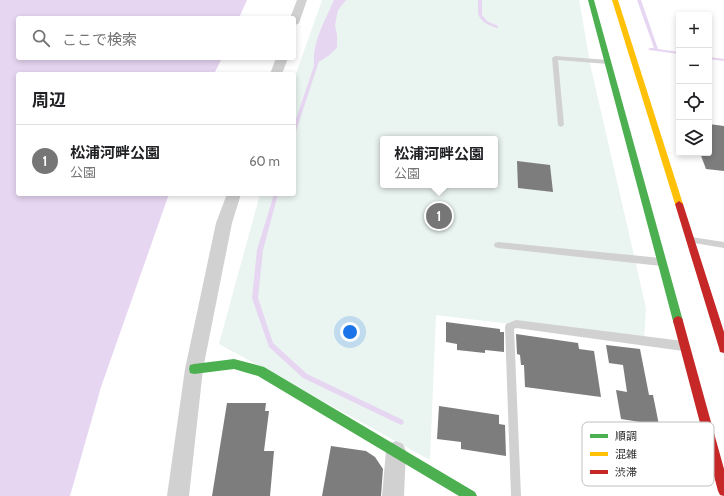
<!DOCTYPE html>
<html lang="ja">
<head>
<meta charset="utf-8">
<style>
  :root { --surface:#fff; --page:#f6f6f6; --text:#202124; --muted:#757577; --line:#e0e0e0; --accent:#767676 }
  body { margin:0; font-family:Cabin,"Noto Sans JP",sans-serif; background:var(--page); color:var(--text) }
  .controls { position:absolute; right:12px; top:12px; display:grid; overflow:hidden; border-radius:4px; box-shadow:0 2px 6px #0003 }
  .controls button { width:36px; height:36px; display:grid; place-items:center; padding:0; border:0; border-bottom:1px solid var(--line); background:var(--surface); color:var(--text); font:20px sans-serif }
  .you { position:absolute; left:350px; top:332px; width:14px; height:14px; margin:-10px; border:3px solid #fff; border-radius:50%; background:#1a73e8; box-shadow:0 0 0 6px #1a73e833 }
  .badge { display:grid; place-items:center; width:26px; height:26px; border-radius:50%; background:var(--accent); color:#fff; font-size:13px; font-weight:700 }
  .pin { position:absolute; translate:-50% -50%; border:2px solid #fff; box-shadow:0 1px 4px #0006 }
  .popup { position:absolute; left:380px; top:136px; width:118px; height:52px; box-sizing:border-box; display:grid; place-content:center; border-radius:4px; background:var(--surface); filter:drop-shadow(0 1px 3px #0005); font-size:13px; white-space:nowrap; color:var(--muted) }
  .popup b { font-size:15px; color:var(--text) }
  .popup::after { content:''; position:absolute; left:50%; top:100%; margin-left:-8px; border:8px solid transparent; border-top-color:var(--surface) }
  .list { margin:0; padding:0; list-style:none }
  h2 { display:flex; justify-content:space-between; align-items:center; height:52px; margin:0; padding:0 16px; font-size:17px }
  h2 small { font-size:13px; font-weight:400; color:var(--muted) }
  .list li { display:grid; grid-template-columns:26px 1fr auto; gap:12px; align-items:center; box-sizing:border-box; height:72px; padding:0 16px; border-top:1px solid var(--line) }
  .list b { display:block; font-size:15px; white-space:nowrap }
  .list p { margin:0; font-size:13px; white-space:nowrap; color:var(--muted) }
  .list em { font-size:13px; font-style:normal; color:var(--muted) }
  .icon { flex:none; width:22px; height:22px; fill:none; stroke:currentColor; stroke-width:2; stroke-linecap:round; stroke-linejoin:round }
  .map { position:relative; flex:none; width:724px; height:496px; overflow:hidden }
  .search { position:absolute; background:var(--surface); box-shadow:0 2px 6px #0003; left:16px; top:16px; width:280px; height:44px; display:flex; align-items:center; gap:10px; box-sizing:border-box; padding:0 14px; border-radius:4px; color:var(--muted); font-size:15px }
  .panel { position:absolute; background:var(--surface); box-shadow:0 2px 6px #0003; left:16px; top:72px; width:280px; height:124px; border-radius:4px }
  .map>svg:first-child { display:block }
  .green { fill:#eaf4f1; fill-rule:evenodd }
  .water { fill:#e7d6f2 }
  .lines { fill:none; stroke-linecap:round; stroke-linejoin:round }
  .stream { fill:#e7d6f2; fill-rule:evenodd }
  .building { fill:#7d7d7d }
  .lane { fill:#d1d1d1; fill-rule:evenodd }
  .street { fill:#d1d1d1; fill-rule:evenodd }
  .fast { fill:#4caf50; fill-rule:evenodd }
  .slow { fill:#ffc107; fill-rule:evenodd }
  .jam { fill:#c62828; fill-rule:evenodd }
  .key { fill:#fff; stroke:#c0c0c0; stroke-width:1 }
  .key-label { font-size:11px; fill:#2c2c2c }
</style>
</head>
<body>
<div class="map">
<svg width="724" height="496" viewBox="0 0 724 496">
  <rect width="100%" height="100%" fill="#fff"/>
  <!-- green -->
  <path class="green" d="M 322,0 L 579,0 L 591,68 L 646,308 L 644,340 L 436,315 L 430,460 L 219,344 L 260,194 L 294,194 L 294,79 ZM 383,139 L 495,139 L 495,185 L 383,185 Z"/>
  <!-- water -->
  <path class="water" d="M 0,0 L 247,0 L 239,18 L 18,18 L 18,58 L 222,58 L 214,74 L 18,74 L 18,194 L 169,194 L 101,387 L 70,496 L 0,496 Z
    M 334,0 L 346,0 L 338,10 L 335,25 L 337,35 L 337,48 L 328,56 L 314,65 C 312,42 325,21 334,0 Z"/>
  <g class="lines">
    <!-- stream -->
    <path class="stream" d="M 478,0 L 482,0 L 482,15 L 487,21 L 498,26 L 498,28 C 491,27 479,21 478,13 C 478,9 478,4 478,0 Z
      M 637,0 L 641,0 L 658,49 L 679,52 L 679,54 L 649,50 L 648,49 L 650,48 L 654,48 Z
      M 317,57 L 318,57 L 320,58 L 296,131 L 294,132 L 294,125 Z
      M 709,57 L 724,59 L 724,61 L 709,59 Z
      M 274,194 L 278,194 L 263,250 L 258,298 L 273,343 L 307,374 L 403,420 L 404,422 L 403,424 L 401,425 L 399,424 L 303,378 L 269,347 L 252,298 L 257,250 Z"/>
  </g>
  <!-- building -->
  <path class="building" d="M 709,124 L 724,126 L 724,171 L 706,169 L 700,153 L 709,153 Z
    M 517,161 L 550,165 L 553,192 L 518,188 Z
    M 446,322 L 500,329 L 500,332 L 504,332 L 504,352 L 485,350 L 485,353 L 457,350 L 457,344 L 446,342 Z
    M 516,334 L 578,343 L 579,349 L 594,351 L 601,397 L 525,387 L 524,365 L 521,365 L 520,355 L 517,354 Z
    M 606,345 L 640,349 L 649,395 L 653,395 L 659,425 L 621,419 L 616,390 L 627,392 L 623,365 L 609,363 Z
    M 227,403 L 266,403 L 265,411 L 269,411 L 264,451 L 274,451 L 270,496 L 212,496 Z
    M 439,406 L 499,415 L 499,424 L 505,425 L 506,456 L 461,449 L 461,442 L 437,439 Z
    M 331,446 L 366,451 L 375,457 L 383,469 L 381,496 L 322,496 Z
    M 604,455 L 624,458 L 627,476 L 607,473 Z"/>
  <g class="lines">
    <!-- lane -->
    <path class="lane" d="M 555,56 L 608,60 L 611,62 L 608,64 L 558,60 L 564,125 L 561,127 L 558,125 L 552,58 Z
      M 691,237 L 724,242 L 724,248 L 688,242 L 687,240 L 688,238 Z
      M 498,242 L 661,258 L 664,259 L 665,262 L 664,265 L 661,266 L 498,248 L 495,247 L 494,245 L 495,243 Z
      M 516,320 L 683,341 L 686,343 L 688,346 L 686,349 L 683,351 L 516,328 L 514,329 L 521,496 L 511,496 L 505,327 L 506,324 Z"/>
    <!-- street -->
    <path class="street" d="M 297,0 L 307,0 L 299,23 L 294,26 L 294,18 L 290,18 Z
      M 276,58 L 288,58 L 282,74 L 270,74 Z
      M 227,194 L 241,194 L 232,223 L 203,369 L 189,496 L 167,496 L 185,369 L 216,223 Z
      M 396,441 L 403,444 L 406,451 L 404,496 L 382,496 L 386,451 L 389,444 Z"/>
    <!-- fast -->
    <path class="fast" d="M 588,0 L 594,0 L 683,321 L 682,324 L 678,326 L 674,324 L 673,321 Z
      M 234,359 L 264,367 L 475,492 L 477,496 L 459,496 L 258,376 L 234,369 L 194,374 L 190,373 L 189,369 L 190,365 L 194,364 Z"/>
    <!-- slow -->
    <path class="slow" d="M 612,0 L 618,0 L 683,204 L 679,207 L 675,204 Z"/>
    <!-- jam -->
    <path class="jam" d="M 679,201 L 683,204 L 724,332 L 724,353 L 720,352 L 719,348 L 675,204 Z
      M 678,316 L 682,318 L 683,321 L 724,469 L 724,496 L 720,495 L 718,491 L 673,321 L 674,318 Z"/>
  </g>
  <!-- legend -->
  <rect x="582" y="422" width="132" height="64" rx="6" class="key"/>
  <rect x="590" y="434" width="18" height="4" fill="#4caf50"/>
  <rect x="590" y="452" width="18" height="4" fill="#ffc107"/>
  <rect x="590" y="470" width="18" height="4" fill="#c62828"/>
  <g class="key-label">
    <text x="615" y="440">順調</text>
    <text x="615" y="458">混雑</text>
    <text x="615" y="476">渋滞</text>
  </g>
</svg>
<div class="controls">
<button>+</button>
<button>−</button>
<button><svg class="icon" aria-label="locate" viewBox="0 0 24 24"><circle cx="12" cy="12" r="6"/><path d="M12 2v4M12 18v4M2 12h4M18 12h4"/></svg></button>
<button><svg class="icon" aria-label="layers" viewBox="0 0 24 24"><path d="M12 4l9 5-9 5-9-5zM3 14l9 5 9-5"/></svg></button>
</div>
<div class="you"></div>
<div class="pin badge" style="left:439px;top:216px">1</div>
<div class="popup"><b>松浦河畔公園</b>公園</div>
<div class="search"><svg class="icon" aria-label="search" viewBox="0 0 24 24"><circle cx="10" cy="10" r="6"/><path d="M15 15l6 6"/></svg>ここで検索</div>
<section class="panel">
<h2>周辺<small></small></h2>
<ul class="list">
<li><span class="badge">1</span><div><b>松浦河畔公園</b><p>公園</p></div><em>60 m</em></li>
</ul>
</section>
</div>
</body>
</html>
